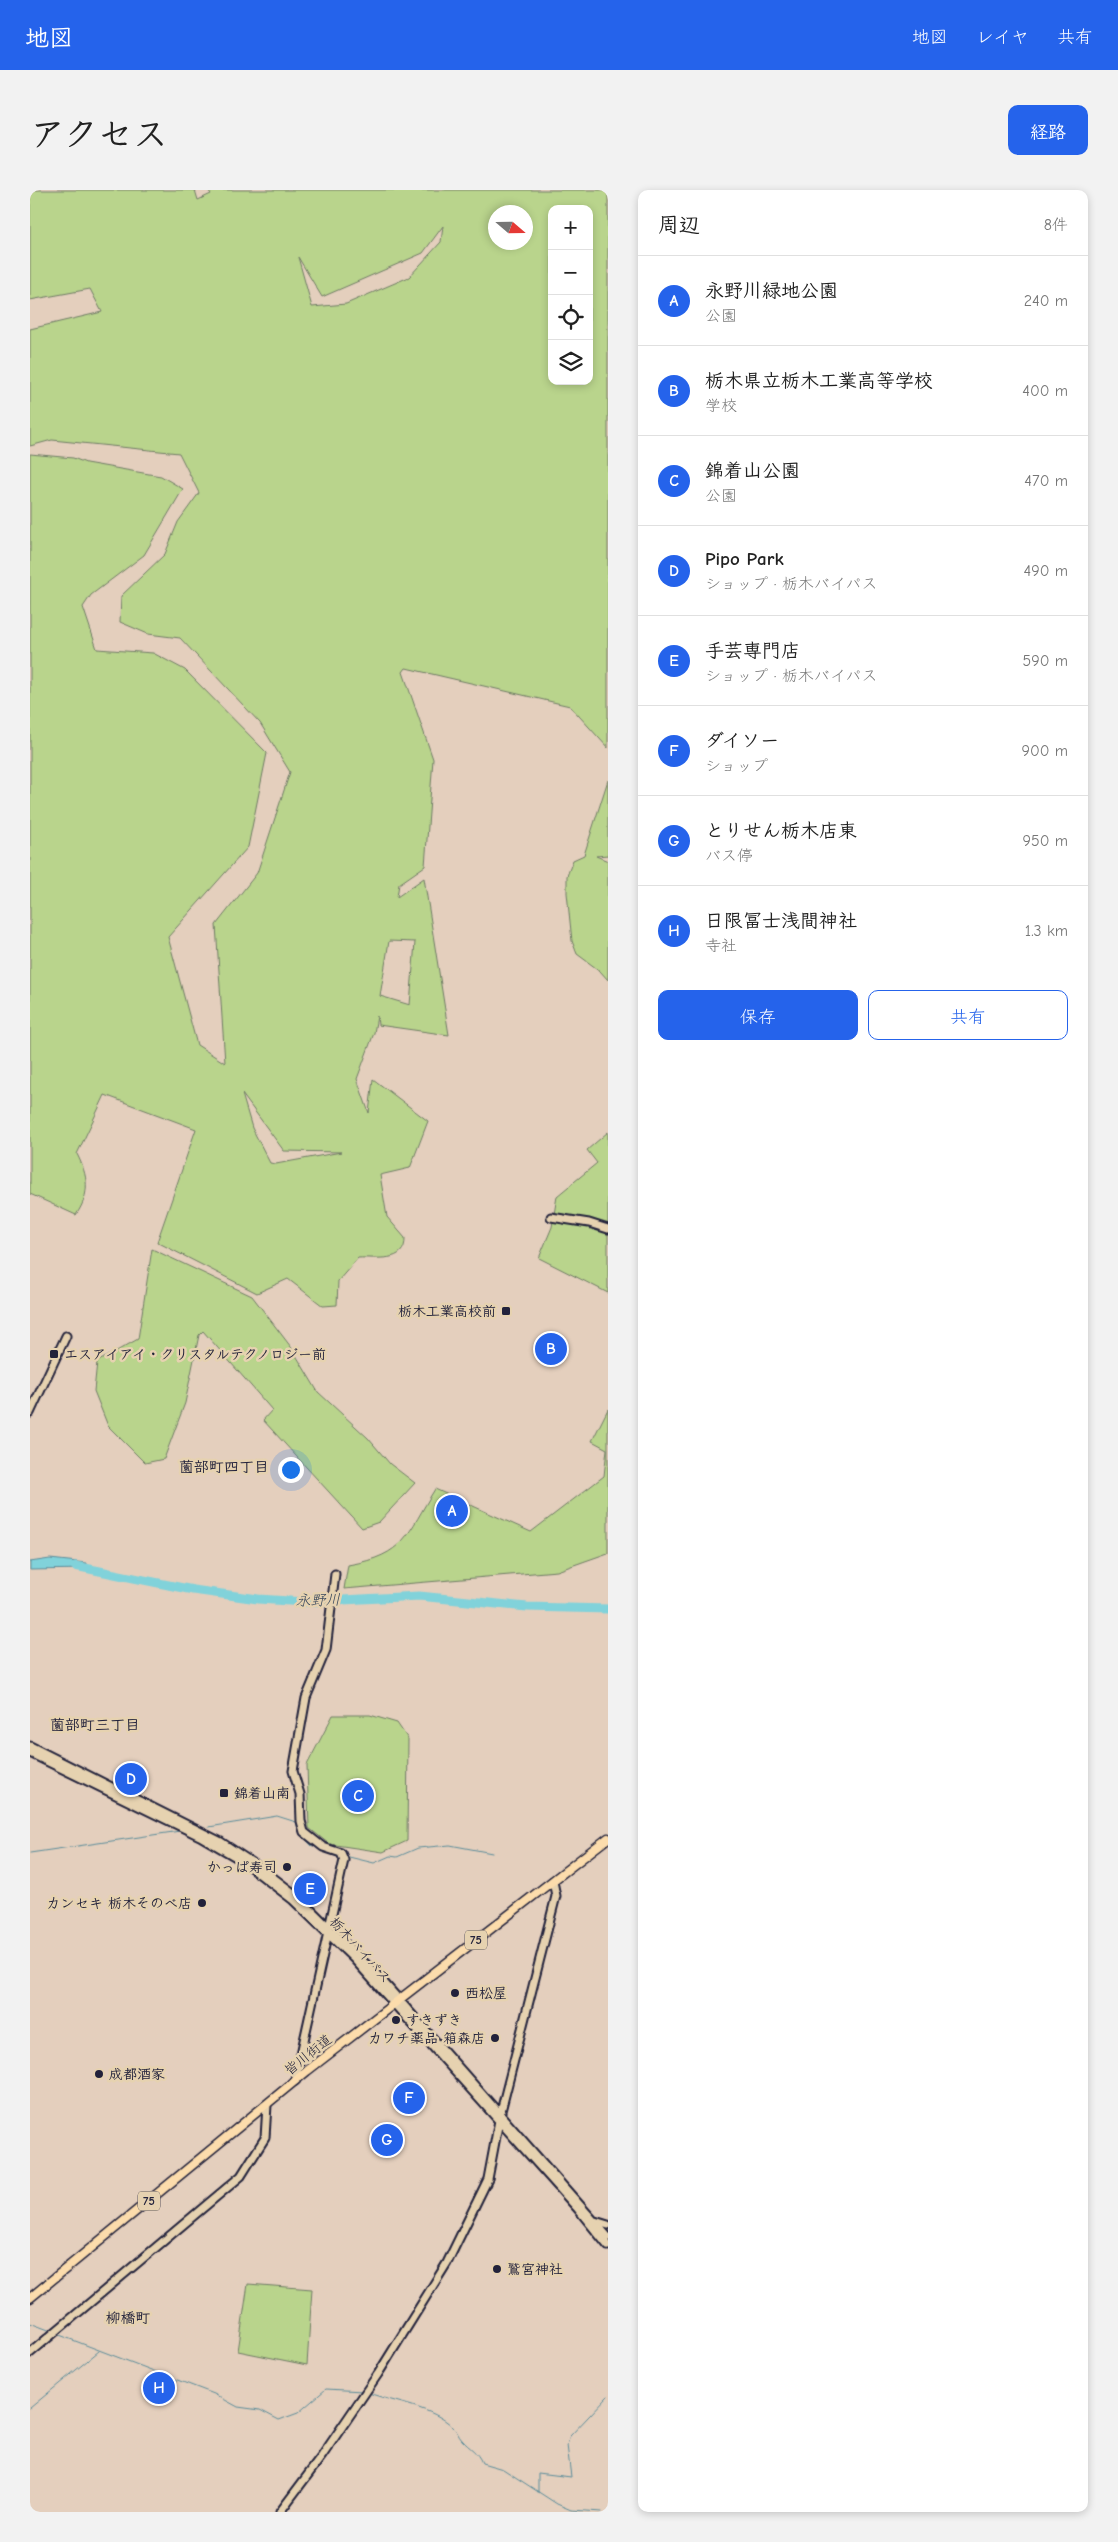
<!DOCTYPE html>
<html lang="ja">
<head>
<meta charset="utf-8">
<style>
  :root { --surface:#fff; --page:#f2f2f2; --text:#222; --muted:#767676; --line:#e0e0e0; --accent:#2563eb }
  body { margin:0; font-family:"Comic Neue","Klee One",sans-serif; background:var(--page); color:var(--text) }
  .controls { position:absolute; right:15px; top:15px; display:grid; overflow:hidden; border-radius:10px; box-shadow:0 2px 8px #0003 }
  .controls button { width:45px; height:45px; display:grid; place-items:center; padding:0; border:0; border-bottom:1px solid var(--line); background:var(--surface); color:var(--text); font:25px sans-serif }
  .compass { position:absolute; left:458px; top:15px; width:45px; height:45px; border-radius:50%; background:var(--surface); box-shadow:0 2px 8px #0003; rotate:110deg }
  .you { position:absolute; left:260px; top:1279px; width:18px; height:18px; margin:-12px; border:4px solid #fff; border-radius:50%; background:#1a73e8; box-shadow:0 0 0 8px #1a73e833 }
  .badge { display:grid; place-items:center; width:32px; height:32px; border-radius:50%; background:var(--accent); color:#fff; font-size:16px; font-weight:700 }
  .pin { position:absolute; translate:-50% -50%; border:2px solid #fff; box-shadow:0 1px 5px #0006 }
  .list { margin:0; padding:0; list-style:none }
  h2 { display:flex; justify-content:space-between; align-items:center; height:65px; margin:0; padding:0 20px; font-size:21px }
  h2 small { font-size:16px; font-weight:400; color:var(--muted) }
  .list li { display:grid; grid-template-columns:32px 1fr auto; gap:15px; align-items:center; box-sizing:border-box; height:90px; padding:0 20px; border-top:1px solid var(--line) }
  .list b { display:block; font-size:19px; white-space:nowrap }
  .list p { margin:0; font-size:16px; white-space:nowrap; color:var(--muted) }
  .list em { font-size:16px; font-style:normal; color:var(--muted) }
  .actions { display:flex; gap:10px; padding:15px 20px }
  .actions a { flex:1; padding:11px 0; border:1px solid var(--accent); border-radius:10px; text-align:center; font-size:18px; color:var(--accent) }
  .actions .main { background:var(--accent); color:#fff }
  .icon { flex:none; width:28px; height:28px; fill:none; stroke:currentColor; stroke-width:2; stroke-linecap:round; stroke-linejoin:round }
  .map { position:relative; flex:none; width:578px; height:2322px; overflow:hidden; border-radius:10px }
  header { display:flex; align-items:center; gap:30px; box-sizing:border-box; height:70px; padding:0 25px; background:var(--accent); color:#fff }
  header strong { font-size:24px }
  nav { display:flex; gap:28px; margin-inline-start:auto; font-size:18px }
  .intro { display:flex; align-items:center; justify-content:space-between; box-sizing:border-box; height:120px; padding:0 30px }
  h1 { margin:0; font-size:35px }
  .button { padding:12px 22px; border-radius:10px; background:var(--accent); color:#fff; font-size:18px; font-weight:700 }
  main { display:flex; gap:30px; padding:0 30px }
  aside { flex:1; background:var(--surface); border-radius:10px; box-shadow:0 2px 8px #0003 }
  .map>svg:first-child { display:block }
  .green { fill:#b9d48c; stroke:#6e7b64; fill-rule:evenodd }
  .water { fill:#81d2da; stroke:#5b8c9a }
  .lines { fill:none; stroke-linecap:round; stroke-linejoin:round }
  .stream { stroke:#5b8c9a; stroke-width:1 }
  .river { stroke:#81d2da; stroke-width:9 }
  .secondary-casing { stroke:#22223b; stroke-width:11 }
  .primary-casing { stroke:#22223b; stroke-width:11 }
  .secondary { stroke:#e6d2b0; stroke-width:7 }
  .primary { stroke:#fcdcac; stroke-width:8 }
  .poi-dot { fill:#22223b; stroke:#e6d2b0; stroke-width:2 }
  .labels { text-anchor:middle; dominant-baseline:central; stroke-width:5; stroke-linejoin:round; paint-order:stroke }
  .shield { fill:#e6d2b0; stroke:#5d575e; stroke-width:1 }
  .shield-label { font-size:12px; font-weight:bold; fill:#22223b }
  .poi-label { font-size:14px; font-weight:bold; fill:#22223b; stroke:#e6d2b0; text-anchor:start }
  .street-label { font-size:14px; fill:#22223b; stroke:#e6d2b0 }
  .neighbourhood-label { font-size:15px; font-weight:bold; fill:#22223b; stroke:#e6d2b0 }
  .water-label { font-size:15px; font-style:italic; fill:#35455b; stroke:#e6d2b0 }
</style>
</head>
<body>
<header>
<strong>地図</strong>
<nav><a>地図</a><a>レイヤ</a><a>共有</a></nav>
</header>
<div class="intro"><h1>アクセス</h1><a class="button">経路</a></div>
<main>
<div class="map">
<svg width="578" height="2322" viewBox="0 0 578 2322">
  <rect width="100%" height="100%" fill="#e4cfbd"/>
  <filter id="ink" filterUnits="userSpaceOnUse"><feTurbulence type="fractalNoise" baseFrequency=".02" numOctaves="2"/><feDisplacementMap in="SourceGraphic" scale="10" xChannelSelector="R" yChannelSelector="G"/><feConvolveMatrix kernelMatrix="1 2 1 2 8 2 1 2 1" color-interpolation-filters="sRGB"/></filter>
  <g filter="url(#ink)">
    <!-- green -->
    <path class="green" d="M 0,0 L 165,0 L 168,10 L 181,4 L 178,0 L 578,0 L 578,558 L 540,516 L 376,478 L 373,482 L 403,569 L 395,676 L 369,694 L 367,707 L 394,688 L 419,845 L 348,835 L 347,826 L 344,843 L 327,889 L 339,923 L 343,889 L 398,931 L 380,978 L 350,985 L 357,1027 L 375,1048 C 376,1074 346,1067 328,1068 L 308,1091 L 307,1115 L 293,1116 L 258,1089 L 227,1103 L 127,1052 L 166,939 L 75,905 L 47,964 C 58,986 61,1003 46,1025 L 0,1004 L 0,264 L 43,268 L 56,273 L 119,284 L 131,286 L 153,299 L 114,365 L 61,405 L 53,417 L 67,459 L 123,463 L 155,480 L 237,563 L 218,657 L 138,747 L 167,855 L 195,873 L 186,735 L 227,683 L 260,582 L 230,533 L 150,448 L 118,444 L 90,432 L 91,406 L 135,364 L 148,332 L 169,303 L 149,263 L 22,250 L 0,256 L 0,139 L 72,122 L 60,99 L 0,110 ZM 522,19 L 559,19 L 559,191 L 522,191 ZM 466,22 L 496,22 L 496,52 L 466,52 ZM 413,36 L 411,52 L 379,87 L 316,114 L 282,117 L 268,67 L 292,107 L 393,63 ZM 359,751 L 385,752 L 380,815 L 350,806 ZM 212,904 L 254,961 L 311,962 L 246,974 L 240,973 L 222,938 Z
      M 578,590 L 578,665 L 566,666 L 578,671 L 578,790 L 570,781 L 547,764 L 542,751 L 537,703 L 537,686 L 543,670 L 554,665 Z
      M 578,942 L 578,1103 L 509,1068 L 522,1037 L 527,1006 L 567,973 L 557,960 Z
      M 122,1059 L 222,1106 L 261,1157 L 288,1202 L 338,1248 L 360,1274 L 385,1293 L 349,1332 L 332,1338 L 233,1230 L 242,1220 L 173,1141 L 169,1145 L 155,1213 L 134,1269 L 115,1273 L 78,1236 L 64,1201 L 67,1172 L 108,1149 Z
      M 578,1219 L 578,1363 L 527,1381 L 314,1399 L 318,1375 C 376,1365 377,1344 405,1299 L 501,1342 L 574,1286 L 577,1259 L 562,1251 Z
      M 303,1525 L 340,1525 L 367,1533 L 378,1549 L 377,1651 L 353,1662 L 299,1654 L 279,1638 L 277,1575 Z
      M 218,2094 L 282,2099 L 277,2175 L 208,2161 Z"/>
    <!-- water -->
    <path class="water" d="M 20,1369 L 57,1373 L 56,1379 L 0,1380 L 0,1372 Z"/>
    <g class="lines">
      <!-- stream -->
      <path class="stream" d="M 179,1637 L 247,1626 L 266,1632 L 269,1642 L 282,1656
        M 0,1663 L 150,1641
        M 319,1667 L 344,1673 L 360,1666 L 367,1667 L 388,1658 L 420,1655 L 462,1663
        M 0,2133 L 21,2141
        M 27,2144 L 184,2204 L 208,2217 L 230,2220 L 249,2230 L 268,2223 L 296,2199 L 333,2201
        M 339,2203 C 365,2213 403,2217 423,2237 C 427,2240 428,2246 432,2250 C 440,2259 447,2261 452,2273 L 473,2279 L 527,2314 L 541,2320 L 572,2322
        M 0,2218 L 69,2161
        M 508,2302 L 508,2283 L 541,2287 L 537,2255 L 540,2246 L 578,2206"/>
      <!-- river -->
      <path class="river" d="M 45,1376 L 163,1400 L 228,1409 L 275,1412 L 389,1406 L 497,1417 L 578,1419"/>
      <!-- secondary casing -->
      <g class="secondary-casing">
        <path id="secondary" d="M 521,1027 L 559,1033 L 578,1039
          M 0,1223 L 36,1146
          M 0,1556 L 191,1652 L 232,1679 L 266,1705 L 348,1786 L 578,2047
          M 0,1563 L 170,1646 L 211,1670 L 263,1710 L 324,1769 L 548,2019 L 578,2056
          M 265,1891 L 314,1670 L 311,1663 L 293,1657 L 274,1642 L 271,1631 L 270,1604 L 263,1581 L 276,1508 L 296,1460 L 305,1384
          M 565,2031 L 578,2035
          M 0,2163 L 211,1986 L 235,1948 L 237,1915
          M 250,2322 L 292,2266 L 348,2184 L 417,2073 L 458,1989 L 470,1925 L 526,1706 L 523,1691"/>
      </g>
      <!-- primary casing -->
      <g class="primary-casing">
        <path id="primary" d="M 0,2108 L 277,1881 L 578,1648"/>
      </g>
      <!-- secondary -->
      <use href="#secondary" class="secondary"/>
      <!-- primary -->
      <use href="#primary" class="primary"/>
    </g>
  </g>
  <!-- markers -->
  <g class="poi-dot">
    <rect x="471" y="1116" width="10" height="10" rx="2.5"/>
    <rect x="19" y="1159" width="10" height="10" rx="2.5"/>
    <rect x="189" y="1598" width="10" height="10" rx="2.5"/>
    <circle cx="257" cy="1677" r="5"/>
    <circle cx="172" cy="1713" r="5"/>
    <circle cx="425" cy="1803" r="5"/>
    <circle cx="366" cy="1830" r="5"/>
    <circle cx="465" cy="1848" r="5"/>
    <circle cx="69" cy="1884" r="5"/>
    <circle cx="467" cy="2079" r="5"/>
  </g>
  <g class="labels">
    <!-- shield labels -->
    <g class="shield">
      <rect x="435" y="1740.5" width="22" height="19" rx="4"/>
      <rect x="108" y="2001.5" width="22" height="19" rx="4"/>
    </g>
    <g class="shield-label">
      <text x="446" y="1750">75</text>
      <text x="119" y="2011">75</text>
    </g>
    <!-- poi labels -->
    <g class="poi-label">
      <text x="466" y="1121" text-anchor="end">栃木工業高校前</text>
      <text x="34" y="1164">エスアイアイ・クリスタルテクノロジー前</text>
      <text x="204" y="1603">錦着山南</text>
      <text x="247" y="1677" text-anchor="end">かっぱ寿司</text>
      <text x="162" y="1713" text-anchor="end">カンセキ 栃木そのべ店</text>
      <text x="435" y="1803">西松屋</text>
      <text x="376" y="1830">すきずき</text>
      <text x="455" y="1848" text-anchor="end">カワチ薬品 箱森店</text>
      <text x="79" y="1884">成都酒家</text>
      <text x="477" y="2079">鷲宮神社</text>
    </g>
    <!-- street labels -->
    <g class="street-label">
      <text transform="translate(330 1760) rotate(48)">栃木バイパス</text>
      <text transform="translate(278 1865) rotate(-39)">皆川街道</text>
    </g>
    <!-- neighbourhood labels -->
    <g class="neighbourhood-label">
      <text x="194" y="1277">薗部町四丁目</text>
      <text x="65" y="1535">薗部町三丁目</text>
      <text x="98" y="2128">柳橋町</text>
    </g>
    <!-- water labels -->
    <g class="water-label">
      <text transform="translate(288 1410) rotate(-1)">永野川</text>
    </g>
  </g>
</svg>
<div class="controls">
<button>+</button>
<button>−</button>
<button><svg class="icon" aria-label="locate" viewBox="0 0 24 24"><circle cx="12" cy="12" r="6"/><path d="M12 2v4M12 18v4M2 12h4M18 12h4"/></svg></button>
<button><svg class="icon" aria-label="layers" viewBox="0 0 24 24"><path d="M12 4l9 5-9 5-9-5zM3 14l9 5 9-5"/></svg></button>
</div>
<svg class="compass" viewBox="-18 -18 36 36"><path d="M0-13l5 13h-10z" fill="#e53935"/><path d="M0 13l5-13h-10z" fill="#767676"/></svg>
<div class="you"></div>
<div class="pin badge" style="left:422px;top:1321px">A</div>
<div class="pin badge" style="left:521px;top:1159px">B</div>
<div class="pin badge" style="left:328px;top:1606px">C</div>
<div class="pin badge" style="left:101px;top:1589px">D</div>
<div class="pin badge" style="left:280px;top:1699px">E</div>
<div class="pin badge" style="left:379px;top:1908px">F</div>
<div class="pin badge" style="left:357px;top:1950px">G</div>
<div class="pin badge" style="left:129px;top:2198px">H</div>
</div>
<aside>
<h2>周辺<small>8件</small></h2>
<ul class="list">
<li><span class="badge">A</span><div><b>永野川緑地公園</b><p>公園</p></div><em>240 m</em></li>
<li><span class="badge">B</span><div><b>栃木県立栃木工業高等学校</b><p>学校</p></div><em>400 m</em></li>
<li><span class="badge">C</span><div><b>錦着山公園</b><p>公園</p></div><em>470 m</em></li>
<li><span class="badge">D</span><div><b>Pipo Park</b><p>ショップ · 栃木バイパス</p></div><em>490 m</em></li>
<li><span class="badge">E</span><div><b>手芸専門店</b><p>ショップ · 栃木バイパス</p></div><em>590 m</em></li>
<li><span class="badge">F</span><div><b>ダイソー</b><p>ショップ</p></div><em>900 m</em></li>
<li><span class="badge">G</span><div><b>とりせん栃木店東</b><p>バス停</p></div><em>950 m</em></li>
<li><span class="badge">H</span><div><b>日限冨士浅間神社</b><p>寺社</p></div><em>1.3 km</em></li>
</ul>
<div class="actions"><a class="main">保存</a><a>共有</a></div>
</aside>
</main>
</body>
</html>
